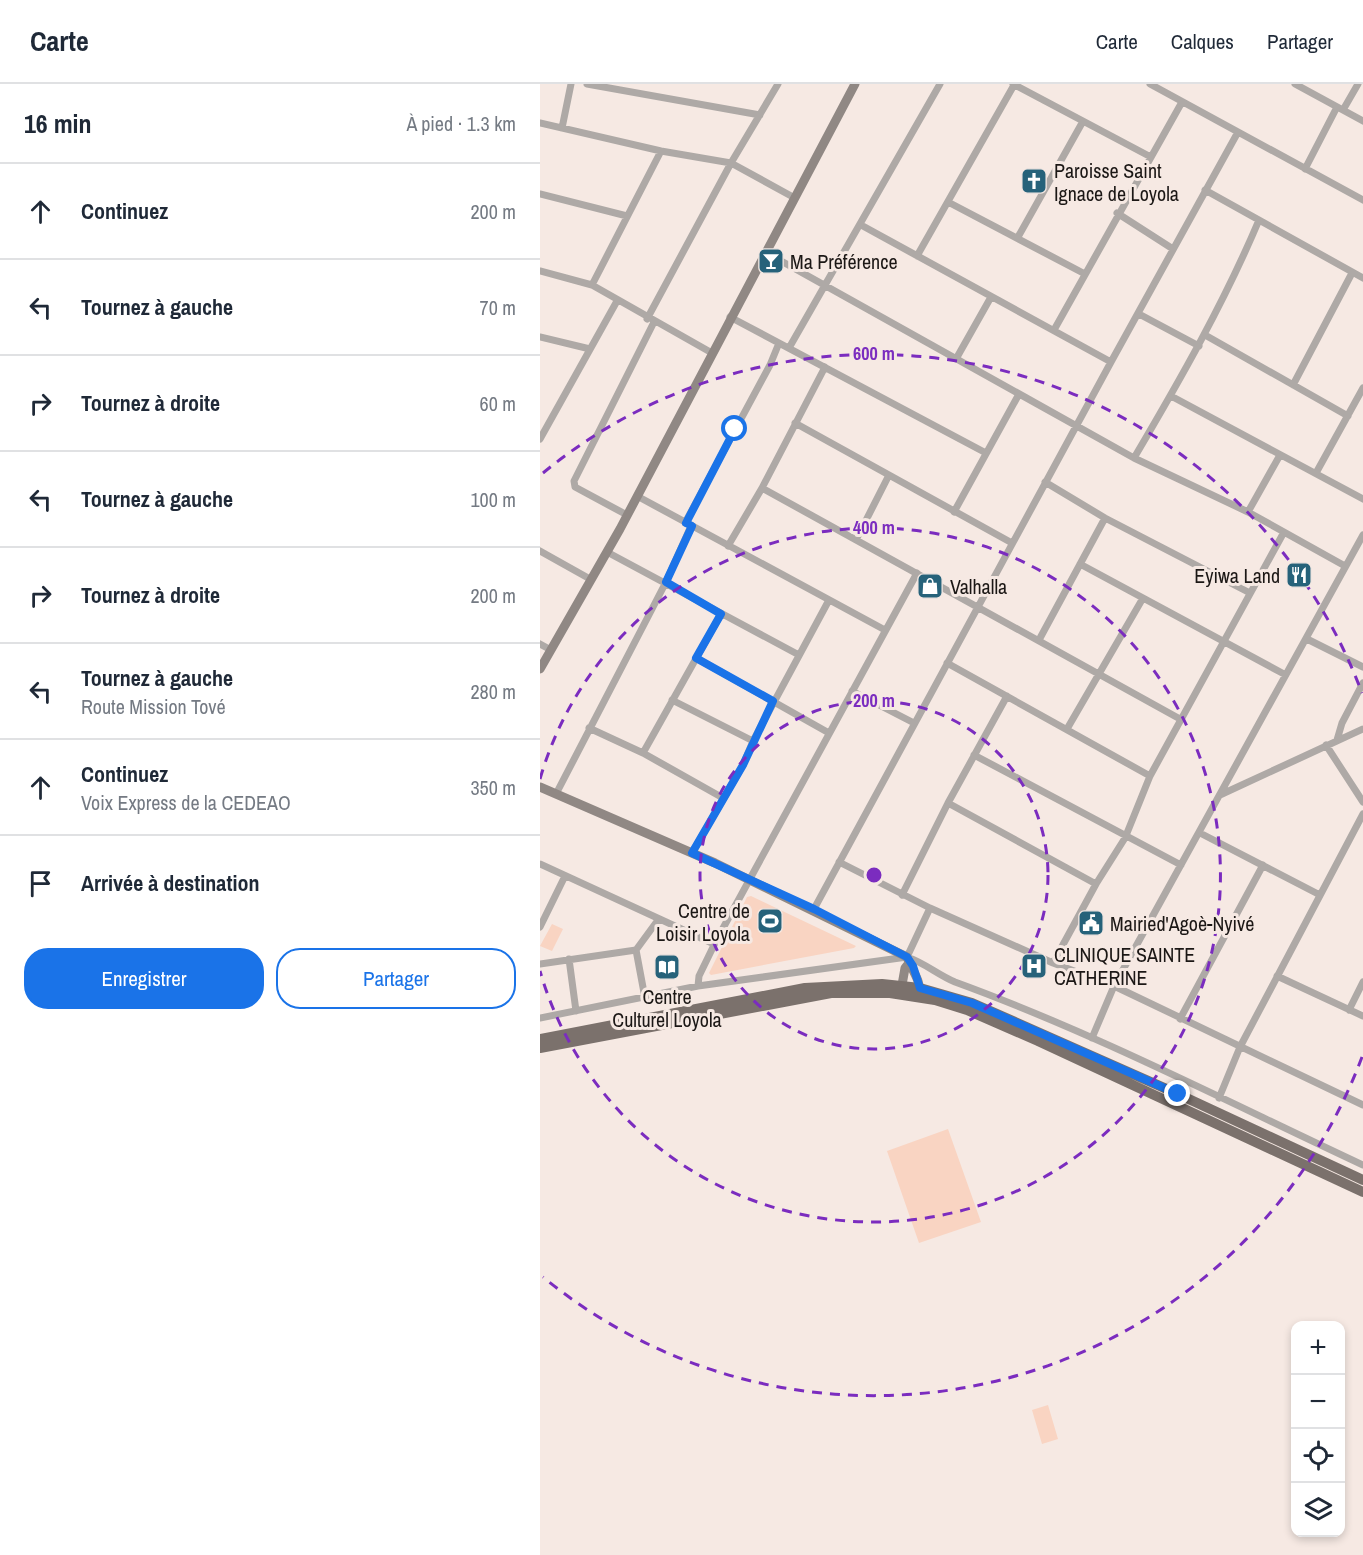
<!DOCTYPE html>
<html lang="fr">
<head>
<meta charset="utf-8">
<style>
  :root { --surface:#fff; --page:#f6f6f7; --text:#1f2937; --muted:#747a83; --line:#e0e1e3; --accent:#1a73e8 }
  body { margin:0; font-family:"Archivo Narrow",sans-serif; background:var(--page); color:var(--text) }
  .controls { position:absolute; right:18px; bottom:18px; display:grid; overflow:hidden; border-radius:12px; box-shadow:0 3px 9px #0003 }
  .controls button { width:54px; height:54px; display:grid; place-items:center; padding:0; border:0; border-bottom:2px solid var(--line); background:var(--surface); color:var(--text); font:30px sans-serif }
  .stop { position:absolute; width:18px; height:18px; margin:-14px; border:4px solid #1a73e8; border-radius:50%; background:#fff }
  .stop.end { background:#1a73e8; border-color:#fff; box-shadow:0 2px 6px #0008 }
  .list { margin:0; padding:0; list-style:none }
  h2 { display:flex; justify-content:space-between; align-items:center; height:78px; margin:0; padding:0 24px; font-size:26px }
  h2 small { font-size:20px; font-weight:400; color:var(--muted) }
  .list li { display:grid; grid-template-columns:39px 1fr auto; gap:18px; align-items:center; box-sizing:border-box; height:96px; padding:0 24px; border-top:2px solid var(--line) }
  .list b { display:block; font-size:22px; white-space:nowrap }
  .list p { margin:0; font-size:20px; white-space:nowrap; color:var(--muted) }
  .list em { font-size:20px; font-style:normal; color:var(--muted) }
  .actions { display:flex; gap:12px; padding:18px 24px }
  .actions a { flex:1; padding:14px 0; border:2px solid var(--accent); border-radius:24px; text-align:center; font-size:21px; color:var(--accent) }
  .actions .main { background:var(--accent); color:#fff }
  .icon { flex:none; width:33px; height:33px; fill:none; stroke:currentColor; stroke-width:2; stroke-linecap:round; stroke-linejoin:round }
  .map { position:relative; flex:none; width:823px; height:1471px; overflow:hidden }
  header { display:flex; align-items:center; gap:36px; box-sizing:border-box; height:84px; padding:0 30px; background:var(--surface); border-bottom:2px solid var(--line) }
  header strong { font-size:28px }
  nav { display:flex; gap:33px; margin-inline-start:auto; font-size:21px }
  main { display:flex }
  aside { flex:1; background:var(--surface) }
  .map>svg:first-child { display:block }
  .green { fill:#f9d4c2 }
  .lines { fill:none; stroke-linecap:round; stroke-linejoin:round }
  .street { stroke:#aea9a6; stroke-width:7 }
  .secondary { stroke:#908884; stroke-width:9 }
  .primary { stroke:#7b716c; stroke-width:10 }
  .route { stroke:#1a73e8; stroke-width:8 }
  .ring { fill:none; stroke:#7b2cbf; stroke-width:3; stroke-dasharray:10 8 }
  .labels { text-anchor:middle; dominant-baseline:central; stroke-width:6; stroke-linejoin:round; paint-order:stroke }
  .poi-label { font-size:20px; fill:#1b1715; stroke:#f6e9e3; text-anchor:start }
  .centre { fill:#7b2cbf; stroke:#f6e9e3; stroke-width:3 }
  .ring-label { font-size:18px; text-anchor:middle; font-weight:bold; fill:#7b2cbf; stroke:#f6e9e3; stroke-width:6; stroke-linejoin:round; paint-order:stroke }
</style>
</head>
<body>
<header>
<strong>Carte</strong>
<nav><a>Carte</a><a>Calques</a><a>Partager</a></nav>
</header>
<main>
<aside>
<h2>16 min<small>À pied · 1.3 km</small></h2>
<ul class="list">
<li><svg class="icon" aria-label="ahead" viewBox="0 0 24 24"><path d="M12 20V5M6 11l6-6 6 6"/></svg><div><b>Continuez</b></div><em>200 m</em></li>
<li><svg class="icon" aria-label="left" viewBox="0 0 24 24"><path d="M17 20v-9H6M10 6l-5 5 5 5"/></svg><div><b>Tournez à gauche</b></div><em>70 m</em></li>
<li><svg class="icon" aria-label="right" viewBox="0 0 24 24"><path d="M7 20v-9h11M14 6l5 5-5 5"/></svg><div><b>Tournez à droite</b></div><em>60 m</em></li>
<li><svg class="icon" aria-label="left" viewBox="0 0 24 24"><path d="M17 20v-9H6M10 6l-5 5 5 5"/></svg><div><b>Tournez à gauche</b></div><em>100 m</em></li>
<li><svg class="icon" aria-label="right" viewBox="0 0 24 24"><path d="M7 20v-9h11M14 6l5 5-5 5"/></svg><div><b>Tournez à droite</b></div><em>200 m</em></li>
<li><svg class="icon" aria-label="left" viewBox="0 0 24 24"><path d="M17 20v-9H6M10 6l-5 5 5 5"/></svg><div><b>Tournez à gauche</b><p>Route Mission Tové</p></div><em>280 m</em></li>
<li><svg class="icon" aria-label="ahead" viewBox="0 0 24 24"><path d="M12 20V5M6 11l6-6 6 6"/></svg><div><b>Continuez</b><p>Voix Express de la CEDEAO</p></div><em>350 m</em></li>
<li><svg class="icon" aria-label="arrive" viewBox="0 0 24 24"><path d="M6 21V4h12l-3 4 3 4H6"/></svg><div><b>Arrivée à destination</b></div></li>
</ul>
<div class="actions"><a class="main">Enregistrer</a><a>Partager</a></div>
</aside>
<div class="map">
<svg width="823" height="1471" viewBox="0 0 823 1471">
  <rect width="100%" height="100%" fill="#f6e9e3"/>
  <!-- green -->
  <path class="green" d="M 211,812 L 316,862 L 314,864 L 171,891 L 169,889 L 207,813 Z
    M 12,840 L 23,845 L 12,867 L 0,862 Z
    M 408,1045 L 441,1138 L 379,1159 L 347,1067 Z
    M 508,1321 L 518,1355 L 502,1360 L 492,1326 Z"/>
  <g class="lines">
    <!-- street -->
    <path class="street" d="M 47,0 L 220,31
      M 473,0 L 609,72
      M 610,0 L 823,116
      M 755,0 L 823,37
      M 803,26 L 818,0
      M 0,39 L 121,67 L 191,79 L 253,113
      M 22,44 L 31,0
      M 765,85 L 797,23
      M 665,106 L 823,194
      M 0,110 L 87,132
      M 408,118 L 545,190
      M 577,129 L 633,165
      M 478,153 L 542,39
      M 225,168 L 594,374 L 708,428 L 805,482
      M 377,172 L 474,1
      M 0,187 L 52,201 L 172,269
      M 52,201 L 121,67
      M 599,230 L 659,262
      M 190,233 L 446,369
      M 107,235 L 191,79 L 238,0
      M 514,246 L 642,18
      M 665,251 L 808,332
      M 0,253 L 50,265
      M 249,264 L 400,0
      M 416,275 L 451,213
      M 571,278 L 698,48
      M 753,301 L 812,189
      M 631,312 L 823,415
      M 255,339 L 472,459
      M 0,355 L 77,217
      M 594,374 C 640,296 684,219 719,136
      M 776,389 L 823,304
      M 505,398 L 565,434 L 710,509
      M 222,404 L 640,635
      M 97,412 L 345,546
      M 414,428 L 479,310
      M 708,428 L 740,371
      M 87,431 L 35,403 L 34,397 L 114,238
      M 145,439 L 230,281 L 239,259
      M 316,456 L 349,391
      M 188,462 L 222,404 L 285,283
      M 0,467 L 50,495
      M 67,468 L 259,571
      M 540,480 L 744,590
      M 767,555 L 823,583
      M 499,556 L 565,434
      M 0,560 L 11,566
      M 156,574 L 289,649
      M 407,579 L 610,692
      M 312,607 L 374,639
      M 132,616 L 213,657 L 289,516
      M 49,644 L 103,669 L 181,530
      M 527,645 L 603,514
      M 797,656 L 802,639 L 823,599
      M 786,661 L 823,718
      M 103,669 L 183,714
      M 434,671 L 641,781
      M 16,710 L 126,498 L 151,442
      M 680,711 L 823,645
      M 408,719 L 556,800
      M 660,749 L 780,811
      M 152,769 L 203,681 L 213,657
      M 299,778 L 390,824 L 513,879 L 574,902 L 823,1021
      M 0,780 L 174,860
      M 362,811 L 408,719 L 467,612
      M 274,825 L 571,278 L 321,141
      M 0,843 L 25,792
      M 367,873 L 390,824
      M 29,875 L 36,927
      M 513,879 L 556,800 L 585,754 L 610,692 L 744,448
      M 0,880 L 96,866
      M 737,892 L 823,932
      M 158,902 L 159,892 L 176,857 L 377,489
      M 105,914 L 96,866 L 118,836
      M 809,926 L 823,898
      M 0,934 L 158,902 L 367,873 C 385,879 398,891 415,898 C 555,949 688,1018 823,1081
      M 640,935 L 723,781
      M 552,954 L 574,902 L 823,451
      M 679,1014 L 700,963 L 823,730"/>
    <!-- secondary -->
    <path class="secondary" d="M 0,585 L 80,445 L 315,0
      M 0,703 L 175,779 L 367,873 C 371,886 382,896 379,911
      M 362,901 L 365,884 L 369,879"/>
    <!-- primary -->
    <path class="primary" d="M 0,955 L 265,904 L 342,900 L 380,904 L 432,919 L 638,1010 L 823,1096
      M 0,964 L 291,909 L 350,909 L 395,916 L 427,926 L 498,957 L 823,1108"/>
  </g>
  <g class="lines">
    <!-- route -->
    <path class="route" d="M 195,345 L 146,439 L 152,442 L 126,498 L 181,530 L 156,574 L 233,617 L 203,681 L 152,769 L 274,825 L 367,873 L 373,882 L 380,904 L 432,919 L 638,1010"/>
  </g>
  <!-- distance rings -->
  <g class="ring">
    <circle cx="334" cy="791" r="174"/>
    <path d="M0 695A347 347 0 1 1 0 887"/>
    <path d="M822 973A521 521 0 0 1 3 1193M3 389A521 521 0 0 1 822 609"/>
  </g>
  <!-- icons -->
  <defs>
    <g id="church-square" transform="scale(1.35)"><rect x="-9" y="-9" width="18" height="18" rx="4" fill="#26627a" stroke="#f6e9e3"/><path d="M-1.2-6h2.4v3.5h3.3v2.4h-3.3V6h-2.4V-.1h-3.3v-2.4h3.3Z" fill="#fff"/></g>
    <g id="bar-square" transform="scale(1.35)"><rect x="-9" y="-9" width="18" height="18" rx="4" fill="#26627a" stroke="#f6e9e3"/><path d="M-6-5H6L.8 .8V4.5H3.5V6h-7V4.5H-.8V.8Z" fill="#fff"/></g>
    <g id="restaurant-square" transform="scale(1.35)"><rect x="-9" y="-9" width="18" height="18" rx="4" fill="#26627a" stroke="#f6e9e3"/><path d="M-5-6h1v4h1v-4h1v4h1v-4h1v5L-1.5 .5V6h-2V.5L-5-1ZM5-6V6H3V1.5H1.5Q1.5-4 5-6Z" fill="#fff"/></g>
    <g id="shop-square" transform="scale(1.35)"><rect x="-9" y="-9" width="18" height="18" rx="4" fill="#26627a" stroke="#f6e9e3"/><path d="M-5-2.5h2.3a2.7 3.5 0 0 1 5.4 0H5L5.5 6h-11ZM-1.5-2.5h3a1.5 2.3 0 0 0-3 0Z" fill="#fff"/></g>
    <g id="stadium-square" transform="scale(1.35)"><rect x="-9" y="-9" width="18" height="18" rx="4" fill="#26627a" stroke="#f6e9e3"/><path d="M0-5a6.5 5 0 1 0 0 10a6.5 5 0 1 0 0-10ZM-3.5-1.8h7v3.6h-7Z" fill="#fff"/></g>
    <g id="civic-square" transform="scale(1.35)"><rect x="-9" y="-9" width="18" height="18" rx="4" fill="#26627a" stroke="#f6e9e3"/><path d="M-.6-6.5H3V-4.5H.6V-3L4-1V1h2V6H-6V1h2V-1L-.6-3ZM-1.2 2.5V6h2.4V2.5Z" fill="#fff"/></g>
    <g id="hospital-square" transform="scale(1.35)"><rect x="-9" y="-9" width="18" height="18" rx="4" fill="#26627a" stroke="#f6e9e3"/><path d="M-5-5h3v3.5h4V-5h3V5h-3V1.5h-4V5h-3Z" fill="#fff"/></g>
    <g id="library-square" transform="scale(1.35)"><rect x="-9" y="-9" width="18" height="18" rx="4" fill="#26627a" stroke="#f6e9e3"/><path d="M-6-4Q-3-5.5-.7-3.5V5Q-3 3-6 4ZM6-4Q3-5.5 .7-3.5V5Q3 3 6 4Z" fill="#fff"/></g>
  </defs>
  <g fill-rule="evenodd">
    <use href="#church-square" x="494" y="97"/>
    <use href="#bar-square" x="231" y="177"/>
    <use href="#restaurant-square" x="759" y="491"/>
    <use href="#shop-square" x="390" y="502"/>
    <use href="#stadium-square" x="230" y="837"/>
    <use href="#civic-square" x="551" y="839"/>
    <use href="#hospital-square" x="494" y="882"/>
    <use href="#library-square" x="127" y="883"/>
  </g>
  <g class="labels">
    <!-- poi labels -->
    <g class="poi-label">
      <text x="514" y="86">Paroisse Saint<tspan x="514" dy="23">Ignace de Loyola</tspan></text>
      <text x="250" y="177">Ma Préférence</text>
      <text x="740" y="491" text-anchor="end">Eyiwa Land</text>
      <text x="410" y="502">Valhalla</text>
      <text x="210" y="826" text-anchor="end">Centre de<tspan x="210" dy="23">Loisir Loyola</tspan></text>
      <text x="570" y="839">Mairied'Agoè-Nyivé</text>
      <text x="514" y="870">CLINIQUE SAINTE<tspan x="514" dy="23">CATHERINE</tspan></text>
      <text x="127" y="912" text-anchor="middle">Centre<tspan x="127" dy="23">Culturel Loyola</tspan></text>
    </g>
  </g>
  <circle cx="334" cy="791" r="9" class="centre"/>
  <g class="ring-label">
    <text x="334" y="276">600 m</text>
    <text x="334" y="450">400 m</text>
    <text x="334" y="623">200 m</text>
  </g>
</svg>
<div class="controls">
<button>+</button>
<button>−</button>
<button><svg class="icon" aria-label="locate" viewBox="0 0 24 24"><circle cx="12" cy="12" r="6"/><path d="M12 2v4M12 18v4M2 12h4M18 12h4"/></svg></button>
<button><svg class="icon" aria-label="layers" viewBox="0 0 24 24"><path d="M12 4l9 5-9 5-9-5zM3 14l9 5 9-5"/></svg></button>
</div>
<div class="stop" style="left:195px;top:345px"></div>
<div class="stop end" style="left:638px;top:1010px"></div>
</div>
</main>
</body>
</html>
